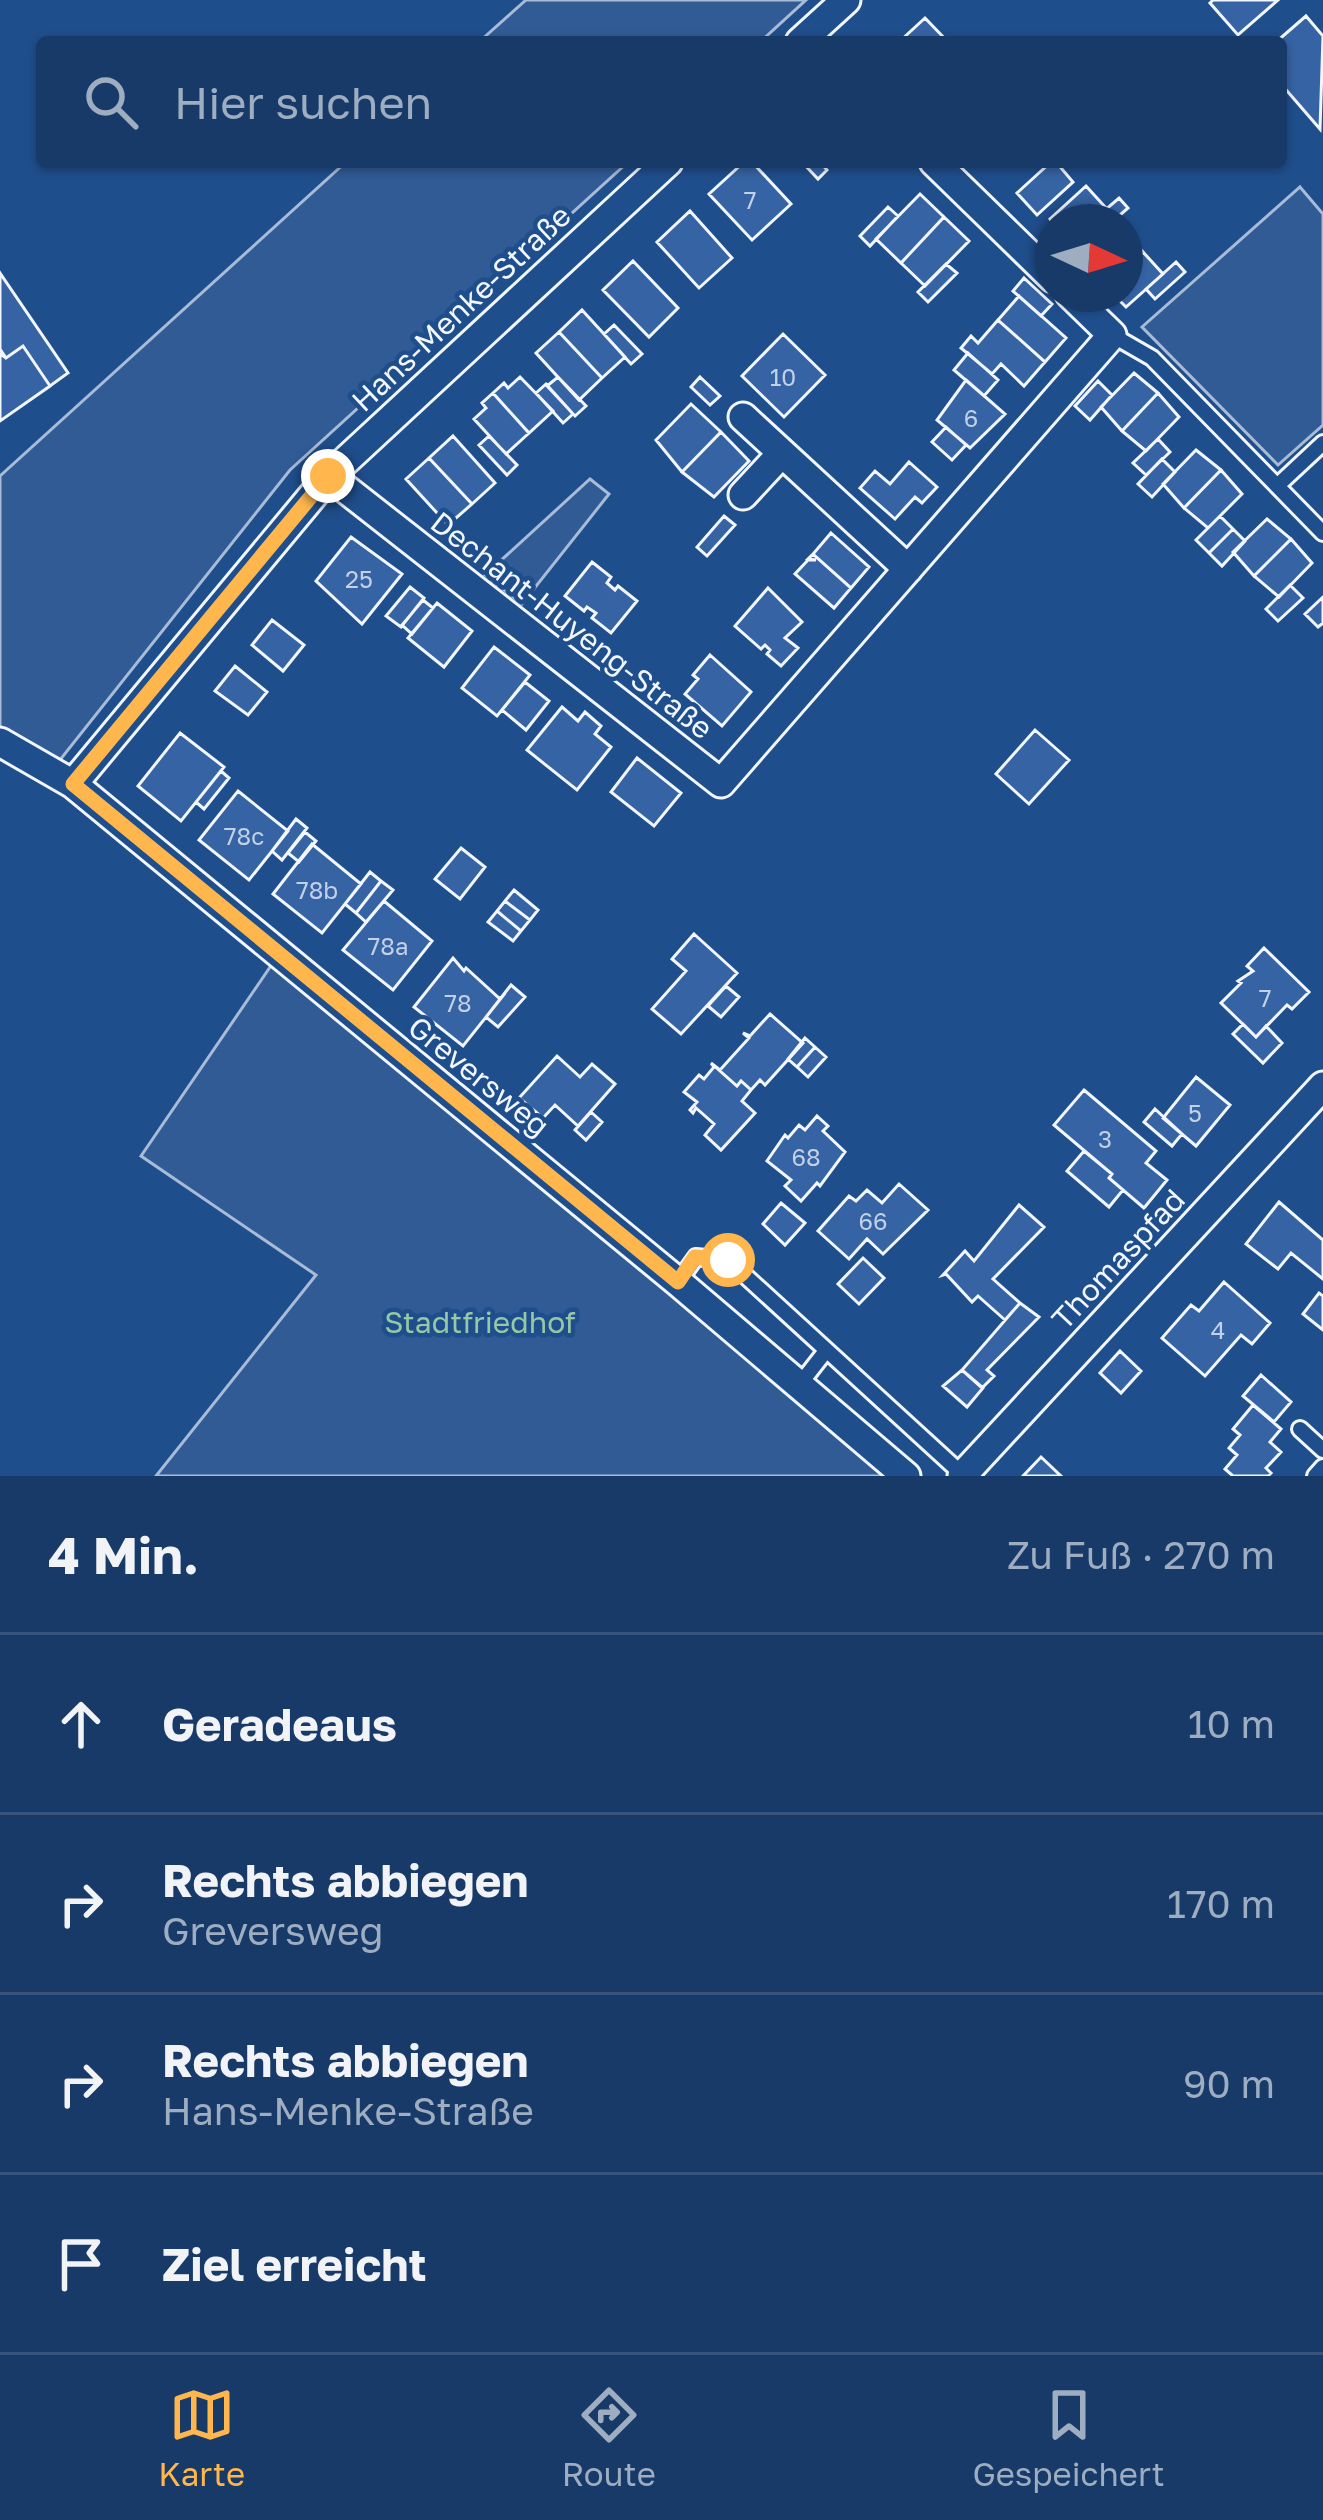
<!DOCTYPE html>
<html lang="de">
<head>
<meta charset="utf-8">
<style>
  :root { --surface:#173a69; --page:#244571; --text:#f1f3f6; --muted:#9eadc0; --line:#36547d; --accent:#ffb74d }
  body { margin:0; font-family:"Golos Text",sans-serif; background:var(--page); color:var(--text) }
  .compass { position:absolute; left:1035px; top:204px; width:108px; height:108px; border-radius:50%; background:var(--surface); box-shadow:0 3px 9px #0004; rotate:94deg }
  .stop { position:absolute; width:36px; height:36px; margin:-27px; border:9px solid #ffb74d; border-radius:50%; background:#fff }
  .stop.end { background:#ffb74d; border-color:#fff; box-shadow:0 3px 12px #0008 }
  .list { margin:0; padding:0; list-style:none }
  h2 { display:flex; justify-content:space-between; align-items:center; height:156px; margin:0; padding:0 48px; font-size:51px }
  h2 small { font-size:39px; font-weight:400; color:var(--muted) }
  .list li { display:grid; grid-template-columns:78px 1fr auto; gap:36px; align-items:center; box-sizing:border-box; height:180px; padding:0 48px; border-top:3px solid var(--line) }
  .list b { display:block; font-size:45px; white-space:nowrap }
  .list p { margin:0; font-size:39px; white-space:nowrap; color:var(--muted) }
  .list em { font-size:39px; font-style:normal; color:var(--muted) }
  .icon { flex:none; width:66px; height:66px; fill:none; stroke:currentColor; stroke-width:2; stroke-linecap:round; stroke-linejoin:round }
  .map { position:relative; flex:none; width:1323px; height:1476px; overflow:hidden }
  .search { position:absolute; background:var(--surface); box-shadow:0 3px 9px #0004; left:36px; right:36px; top:36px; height:132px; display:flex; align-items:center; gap:30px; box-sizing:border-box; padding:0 42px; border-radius:12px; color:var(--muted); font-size:45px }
  .sheet { height:876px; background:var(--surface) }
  nav { display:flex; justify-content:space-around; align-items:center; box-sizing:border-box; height:168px; border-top:3px solid var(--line); background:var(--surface); font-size:33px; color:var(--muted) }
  nav a { display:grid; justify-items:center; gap:6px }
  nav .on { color:var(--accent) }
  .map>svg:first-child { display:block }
  .built { fill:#305b95; stroke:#a8bbd7; stroke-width:3 }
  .building { fill:#3563a3; stroke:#f2f6ff; stroke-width:3 }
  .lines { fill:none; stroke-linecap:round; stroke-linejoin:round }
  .service-casing { stroke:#f2f6ff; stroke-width:20 }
  .minor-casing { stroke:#f2f6ff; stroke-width:33 }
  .service { stroke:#1f4e8c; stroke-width:14 }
  .minor { stroke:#1f4e8c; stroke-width:27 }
  .route { stroke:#ffb74d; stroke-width:15 }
  .labels { text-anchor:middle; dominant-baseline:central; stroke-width:9; stroke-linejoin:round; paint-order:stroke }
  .number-label { font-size:24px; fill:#c3d1e8 }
  .street-label { font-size:30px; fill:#f2f6ff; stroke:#1f4e8c }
  .park-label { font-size:30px; fill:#97c8a6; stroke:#1f4e8c }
</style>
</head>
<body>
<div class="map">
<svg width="1323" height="1476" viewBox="0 0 1323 1476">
  <rect width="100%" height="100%" fill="#1f4e8c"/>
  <!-- built -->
  <path class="built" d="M 526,0 L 806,0 L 760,42 L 479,42 Z
    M 346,162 L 628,162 L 290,470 L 52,770 L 0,740 L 0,476 Z
    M 1300,187 L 1323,214 L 1323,425 L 1278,465 L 1142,327 Z
    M 590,479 L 609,494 L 522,604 L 485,575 Z
    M 279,954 L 906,1476 L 156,1476 L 316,1275 L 141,1156 Z"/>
  <!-- building -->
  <path class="building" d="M 1213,0 L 1278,0 L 1238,35 L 1210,3 Z
    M 1306,16 L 1323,36 L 1320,129 L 1281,84 L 1281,42 L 1276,42 Z
    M 925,18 L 948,42 L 899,42 Z
    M 744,162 L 752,162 L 791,204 L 752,240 L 709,194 Z
    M 802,162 L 820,162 L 827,170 L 818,179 Z
    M 1051,162 L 1056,162 L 1073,182 L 1037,215 L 1017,193 Z
    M 1086,186 L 1106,208 L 1091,222 L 1053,223 L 1050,219 Z
    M 920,194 L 944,217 L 901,263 L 876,239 Z
    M 1119,198 L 1128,208 L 1112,222 L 1091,222 Z
    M 888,207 L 898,216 L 870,246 L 860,236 Z
    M 690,211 L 732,258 L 699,288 L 657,242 Z
    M 944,217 L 969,241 L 925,286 L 901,263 Z
    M 1125,232 L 1143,252 L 1125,268 Z
    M 1143,252 L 1163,274 L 1126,307 L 1113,294 L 1125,294 L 1125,268 Z
    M 633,261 L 678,308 L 649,337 L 603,290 Z
    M 1176,262 L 1185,272 L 1155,299 L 1146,289 Z
    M 946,264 L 957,273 L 928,302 L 918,292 Z
    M 0,273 L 68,373 L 50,386 L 23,346 L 6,358 L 0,349 Z
    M 1024,278 L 1052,304 L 1041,316 L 1013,291 Z
    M 1019,296 L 1066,338 L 1045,362 L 998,320 Z
    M 582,310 L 625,357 L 602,378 L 559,332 Z
    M 998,320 L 1045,362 L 1024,386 L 1001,364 L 992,374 L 961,348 L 971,336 L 978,343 Z
    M 614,325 L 642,354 L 631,364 L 604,334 Z
    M 559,332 L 602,378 L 579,400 L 536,353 Z
    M 783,334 L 825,375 L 784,417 L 742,376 Z
    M 23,346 L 50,386 L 0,421 L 0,354 L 6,358 Z
    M 968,353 L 998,380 L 984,396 L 954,370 Z
    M 1134,373 L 1158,393 L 1122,431 L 1101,407 Z
    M 520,377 L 553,411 L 529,433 L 493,393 L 504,383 L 508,388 Z
    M 558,377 L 586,406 L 575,416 L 547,386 Z
    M 700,377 L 720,396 L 710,405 L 691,387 Z
    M 966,380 L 1005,414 L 970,448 L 937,420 Z
    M 1098,381 L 1112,395 L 1090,420 L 1075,406 Z
    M 546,384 L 573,414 L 563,423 L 536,393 Z
    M 493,393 L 529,433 L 506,454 L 474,419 L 486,408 L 482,403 Z
    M 1158,393 L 1179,417 L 1146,451 L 1122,431 Z
    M 691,404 L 721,432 L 682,472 L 656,440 Z
    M 946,427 L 966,445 L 952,460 L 932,442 Z
    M 721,432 L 749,461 L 714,497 L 682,472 Z
    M 453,436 L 495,483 L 472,504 L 429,458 Z
    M 489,436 L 517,465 L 507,475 L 479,445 Z
    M 1158,439 L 1170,452 L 1146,475 L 1133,463 Z
    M 1196,450 L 1221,470 L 1184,508 L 1163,484 Z
    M 429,458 L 472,504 L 448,525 L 406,479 Z
    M 1162,459 L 1175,472 L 1152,497 L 1138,484 Z
    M 909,462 L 937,487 L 922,503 L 915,497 L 895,519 L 860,488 L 875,471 L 890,484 Z
    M 1221,470 L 1242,494 L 1208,528 L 1184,508 Z
    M 724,516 L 735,525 L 707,556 L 697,547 Z
    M 1220,516 L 1233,529 L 1209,553 L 1196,540 Z
    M 1267,519 L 1291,539 L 1254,576 L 1233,552 Z
    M 1233,529 L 1245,541 L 1222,566 L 1209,553 Z
    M 831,533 L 869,567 L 851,588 L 813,554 Z
    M 351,537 L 402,574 L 362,624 L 316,581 Z
    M 1291,539 L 1312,563 L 1279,597 L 1254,576 Z
    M 813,554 L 851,588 L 834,608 L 795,574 L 808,560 L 816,560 L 808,559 Z
    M 592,562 L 611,577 L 607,583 L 615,590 L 618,586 L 637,601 L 611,633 L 592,618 L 596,613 L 587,607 L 584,611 L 565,596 Z
    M 1290,585 L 1303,598 L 1278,621 L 1266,609 Z
    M 410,587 L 424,598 L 401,627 L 386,616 Z
    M 768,588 L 802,622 L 785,638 L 798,648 L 781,666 L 767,654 L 770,650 L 765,645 L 761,649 L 735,626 Z
    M 1323,597 L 1323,623 L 1318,627 L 1305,614 Z
    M 423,600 L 433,608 L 412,634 L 402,625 Z
    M 437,603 L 472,631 L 444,667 L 408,638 Z
    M 272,620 L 304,645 L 283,671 L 252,645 Z
    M 494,647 L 530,675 L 497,716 L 462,688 Z
    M 710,655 L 751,692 L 722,726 L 685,694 L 698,679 L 693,675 Z
    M 235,666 L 267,692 L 248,715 L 215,691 Z
    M 525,682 L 549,701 L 526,730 L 502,710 Z
    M 562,707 L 578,721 L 585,712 L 601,726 L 595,734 L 611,747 L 577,790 L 527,750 Z
    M 1035,730 L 1069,760 L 1029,804 L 996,774 Z
    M 180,733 L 224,767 L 181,821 L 138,786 Z
    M 637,758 L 681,793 L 654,826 L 611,792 Z
    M 221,771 L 229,778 L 204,809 L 196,802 Z
    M 238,791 L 288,831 L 249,880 L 199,840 Z
    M 296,819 L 307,828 L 282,860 L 272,851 Z
    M 305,832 L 316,841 L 299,862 L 288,853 Z
    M 312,844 L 361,884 L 322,933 L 273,894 Z
    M 461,848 L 485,867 L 460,899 L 435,879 Z
    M 370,872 L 381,881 L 356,913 L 345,904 Z
    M 381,881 L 393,890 L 366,922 L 356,913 Z
    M 514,890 L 538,910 L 530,920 L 505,901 Z
    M 384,901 L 432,941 L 393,990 L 343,950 Z
    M 505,901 L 530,920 L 521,931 L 497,911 Z
    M 497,911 L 521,931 L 513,941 L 488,922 Z
    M 694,934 L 737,973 L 681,1034 L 652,1009 L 686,971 L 672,959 Z
    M 1264,948 L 1309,992 L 1292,1009 L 1287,1005 L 1256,1037 L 1221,1003 L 1241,983 L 1238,981 L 1253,971 L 1247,966 Z
    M 453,958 L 464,971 L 466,968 L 499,998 L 502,997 L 463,1046 L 414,1007 Z
    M 511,985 L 525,997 L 498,1027 L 486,1017 Z
    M 726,986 L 739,997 L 721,1017 L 708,1006 Z
    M 770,1014 L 803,1043 L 765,1085 L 760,1080 L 751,1090 L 741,1081 L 737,1086 L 711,1063 L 720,1070 L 749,1038 L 743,1033 L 750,1036 Z
    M 1243,1024 L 1256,1037 L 1266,1026 L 1282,1043 L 1263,1063 L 1233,1034 Z
    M 805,1038 L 815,1047 L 797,1067 L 788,1059 Z
    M 815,1047 L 826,1057 L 808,1077 L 797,1067 Z
    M 557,1056 L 580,1077 L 592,1064 L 615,1084 L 578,1126 L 555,1105 L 543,1118 L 519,1098 Z
    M 711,1063 L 737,1086 L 741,1081 L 751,1090 L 742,1101 L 755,1113 L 721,1150 L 705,1135 L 714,1124 L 696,1108 L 693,1113 L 690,1110 L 697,1102 L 684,1092 L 699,1075 L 704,1079 L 714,1067 Z
    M 1196,1077 L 1230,1105 L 1196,1146 L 1163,1118 Z
    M 1084,1090 L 1156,1151 L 1146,1163 L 1167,1180 L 1144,1208 L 1109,1178 L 1112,1174 L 1054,1125 Z
    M 1155,1109 L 1182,1134 L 1172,1146 L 1144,1122 Z
    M 591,1112 L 602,1122 L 586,1140 L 575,1130 Z
    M 817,1116 L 828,1126 L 823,1131 L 845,1152 L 820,1186 L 817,1183 L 801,1201 L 785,1186 L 791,1180 L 767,1161 L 785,1135 L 788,1138 L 799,1125 L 805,1130 Z
    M 1084,1151 L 1112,1174 L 1109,1178 L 1123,1190 L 1109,1207 L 1067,1171 Z
    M 899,1184 L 928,1210 L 883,1254 L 867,1239 L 849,1259 L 818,1231 L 849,1196 L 856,1201 L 867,1190 L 882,1203 Z
    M 1279,1202 L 1323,1240 L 1323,1279 L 1291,1253 L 1278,1269 L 1246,1244 Z
    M 781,1203 L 805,1223 L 785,1245 L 763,1224 Z
    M 1019,1205 L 1044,1227 L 993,1279 L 1020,1303 L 1005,1320 L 978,1296 L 972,1302 L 946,1274 L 943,1275 L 965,1251 L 974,1261 Z
    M 863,1258 L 884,1278 L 859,1304 L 838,1284 Z
    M 1224,1282 L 1270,1323 L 1252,1344 L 1241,1335 L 1205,1376 L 1162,1338 L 1191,1305 L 1199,1311 Z
    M 1319,1293 L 1323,1296 L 1323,1330 L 1303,1314 Z
    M 1020,1303 L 1039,1317 L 987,1370 L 994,1376 L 982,1388 L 962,1370 Z
    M 1120,1351 L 1141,1371 L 1121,1393 L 1100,1373 Z
    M 962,1370 L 983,1388 L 967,1407 L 943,1386 Z
    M 1261,1375 L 1291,1402 L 1274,1422 L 1243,1396 Z
    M 1253,1405 L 1281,1429 L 1270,1442 L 1281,1452 L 1266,1468 L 1271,1473 L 1268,1476 L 1233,1476 L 1225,1469 L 1237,1455 L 1229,1448 L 1240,1435 L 1233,1429 Z
    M 1041,1457 L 1061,1476 L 1023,1476 Z"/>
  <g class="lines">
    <!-- service casing -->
    <g class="service-casing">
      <path id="service" d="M 1112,335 L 1152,358 L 1323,533
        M 1277,486 L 1323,443
        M 678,1282 L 696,1257 L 728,1260 L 963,1475
        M 800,1384 L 825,1352
        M 1300,1429 L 1323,1450
        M 1315,1476 L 1323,1467"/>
    </g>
    <!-- minor casing -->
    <g class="minor-casing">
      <path id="minor" d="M 800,42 L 846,0
        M 934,162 L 1053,278
        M 743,417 L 908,569
        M 329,476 L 721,783 L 1112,335 L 1070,294
        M 743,495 L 782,453
        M 0,742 L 73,784 L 678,1282 L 906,1476
        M 73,784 L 329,476 L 668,162
        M 962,1476 L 1323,1086"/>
    </g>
    <!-- service -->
    <use href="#service" class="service"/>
    <!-- minor -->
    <use href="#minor" class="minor"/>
  </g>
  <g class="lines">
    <!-- route -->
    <path class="route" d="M 328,476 L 73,784 L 678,1282 L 695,1257 L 728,1260"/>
  </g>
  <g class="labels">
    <!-- number labels -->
    <g class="number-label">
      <text x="750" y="199">7</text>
      <text x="783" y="376">10</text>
      <text x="971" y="417">6</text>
      <text x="359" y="578">25</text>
      <text x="244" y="835">78c</text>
      <text x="317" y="889">78b</text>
      <text x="388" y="945">78a</text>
      <text x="1265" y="997">7</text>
      <text x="458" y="1002">78</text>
      <text x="1195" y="1112">5</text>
      <text x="1105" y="1138">3</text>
      <text x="806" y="1156">68</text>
      <text x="873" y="1220">66</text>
      <text x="1218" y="1329">4</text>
    </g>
    <!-- street labels -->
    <g class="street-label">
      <text transform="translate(461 308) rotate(-43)">Hans-Menke-Straße</text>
      <text transform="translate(572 625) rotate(38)">Dechant-Huyeng-Straße</text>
      <text transform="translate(479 1076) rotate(39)">Greversweg</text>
      <text transform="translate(1118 1259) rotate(-47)">Thomaspfad</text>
    </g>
    <!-- park labels -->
    <g class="park-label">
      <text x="480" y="1322">Stadtfriedhof</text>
    </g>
  </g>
</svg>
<svg class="compass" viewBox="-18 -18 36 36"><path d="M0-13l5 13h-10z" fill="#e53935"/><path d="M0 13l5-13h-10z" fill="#9eadc0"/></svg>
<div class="stop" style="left:728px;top:1260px"></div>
<div class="stop end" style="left:328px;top:476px"></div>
<div class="search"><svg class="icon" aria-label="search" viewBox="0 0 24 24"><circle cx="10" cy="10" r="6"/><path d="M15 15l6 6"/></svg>Hier suchen</div>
</div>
<section class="sheet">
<h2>4 Min.<small>Zu Fuß · 270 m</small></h2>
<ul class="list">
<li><svg class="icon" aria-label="ahead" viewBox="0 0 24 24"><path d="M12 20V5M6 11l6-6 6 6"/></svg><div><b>Geradeaus</b></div><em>10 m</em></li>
<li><svg class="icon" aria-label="right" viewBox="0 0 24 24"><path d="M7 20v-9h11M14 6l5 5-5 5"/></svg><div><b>Rechts abbiegen</b><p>Greversweg</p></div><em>170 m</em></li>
<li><svg class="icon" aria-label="right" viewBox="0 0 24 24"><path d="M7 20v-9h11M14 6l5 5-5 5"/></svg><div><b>Rechts abbiegen</b><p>Hans-Menke-Straße</p></div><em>90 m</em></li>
<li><svg class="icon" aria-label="arrive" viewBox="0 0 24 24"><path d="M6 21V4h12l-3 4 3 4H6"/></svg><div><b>Ziel erreicht</b></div></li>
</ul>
</section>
<nav>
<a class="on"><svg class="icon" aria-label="map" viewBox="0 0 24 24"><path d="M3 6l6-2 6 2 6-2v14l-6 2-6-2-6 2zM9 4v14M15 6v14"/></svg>Karte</a>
<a><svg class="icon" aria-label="directions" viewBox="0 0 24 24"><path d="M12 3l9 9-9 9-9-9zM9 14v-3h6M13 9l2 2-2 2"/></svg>Route</a>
<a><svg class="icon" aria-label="saved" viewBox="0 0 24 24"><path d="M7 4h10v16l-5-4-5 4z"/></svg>Gespeichert</a>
</nav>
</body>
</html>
